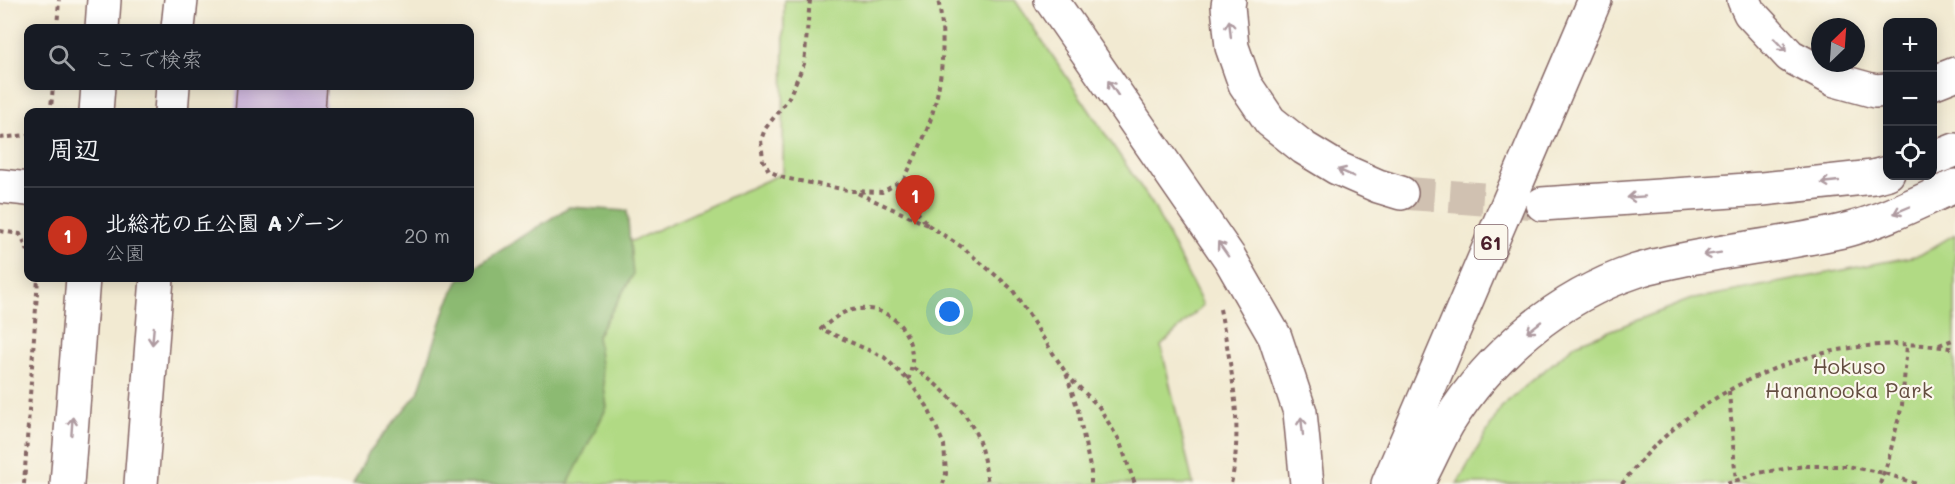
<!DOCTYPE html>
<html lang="ja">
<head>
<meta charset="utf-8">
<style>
  :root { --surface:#171b24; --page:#20242c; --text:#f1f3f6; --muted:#9ea1a6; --line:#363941; --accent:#c8321e }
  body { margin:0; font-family:Mali,"Klee One",sans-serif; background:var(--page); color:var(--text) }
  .controls { position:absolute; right:18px; top:18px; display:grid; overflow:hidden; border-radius:12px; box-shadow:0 3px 15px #0003 }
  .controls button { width:54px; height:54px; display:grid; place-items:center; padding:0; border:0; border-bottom:2px solid var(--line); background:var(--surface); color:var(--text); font:30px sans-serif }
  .compass { position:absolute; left:1811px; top:18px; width:54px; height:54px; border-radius:50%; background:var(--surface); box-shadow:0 3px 15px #0003; rotate:25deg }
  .you { position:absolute; left:950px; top:312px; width:21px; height:21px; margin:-15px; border:4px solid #fff; border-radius:50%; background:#1a73e8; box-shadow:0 0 0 9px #1a73e833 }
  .badge { display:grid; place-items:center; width:39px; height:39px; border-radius:50%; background:var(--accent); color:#fff; font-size:20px; font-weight:700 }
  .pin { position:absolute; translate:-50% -50px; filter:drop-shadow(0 2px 3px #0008) }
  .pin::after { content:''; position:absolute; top:32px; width:21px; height:18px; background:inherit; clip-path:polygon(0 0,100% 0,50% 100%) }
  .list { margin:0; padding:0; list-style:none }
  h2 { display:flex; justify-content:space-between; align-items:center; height:78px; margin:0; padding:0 24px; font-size:26px }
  h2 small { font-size:20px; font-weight:400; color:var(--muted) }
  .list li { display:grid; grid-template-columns:39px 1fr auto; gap:18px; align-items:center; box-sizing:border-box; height:96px; padding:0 24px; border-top:2px solid var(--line) }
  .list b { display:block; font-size:22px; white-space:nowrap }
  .list p { margin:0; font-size:20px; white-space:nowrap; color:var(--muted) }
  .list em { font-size:20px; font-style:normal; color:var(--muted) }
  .icon { flex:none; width:33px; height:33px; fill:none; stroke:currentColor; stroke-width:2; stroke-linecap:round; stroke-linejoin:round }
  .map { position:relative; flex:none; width:1955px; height:484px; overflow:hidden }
  .search { position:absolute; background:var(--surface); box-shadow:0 3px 15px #0003; left:24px; top:24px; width:450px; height:66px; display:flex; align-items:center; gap:15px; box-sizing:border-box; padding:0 21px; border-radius:12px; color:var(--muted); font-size:22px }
  .panel { position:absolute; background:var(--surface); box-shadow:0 3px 15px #0003; left:24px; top:108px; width:450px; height:174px; border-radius:12px }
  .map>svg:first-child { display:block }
  .green { fill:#b1da84; stroke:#7e7c58; stroke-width:1.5 }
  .forest { fill:#8cba72; stroke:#6b6c4e; stroke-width:1.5 }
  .building { fill:#c7abdc }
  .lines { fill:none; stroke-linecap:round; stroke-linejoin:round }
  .trunk-tunnel { stroke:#d0c1b1; stroke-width:33; stroke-dasharray:33 16; stroke-linecap:butt }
  .tertiary-casing { stroke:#856665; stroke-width:36 }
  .primary-casing { stroke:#856665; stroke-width:36 }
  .trunk-casing { stroke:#856665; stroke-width:36 }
  .path { stroke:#856665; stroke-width:4; stroke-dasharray:4.5 4.5; stroke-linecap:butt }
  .tertiary { stroke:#fff; stroke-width:33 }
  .primary { stroke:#fff; stroke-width:33 }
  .trunk { stroke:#fff; stroke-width:33 }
  .oneway { stroke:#ae9aa0 }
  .labels { text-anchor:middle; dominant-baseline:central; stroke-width:4.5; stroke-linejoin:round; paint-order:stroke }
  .shield { fill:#fbf7ec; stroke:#7f6065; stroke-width:1.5 }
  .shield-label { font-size:20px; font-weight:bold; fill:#4a1f2b }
  .park-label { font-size:21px; fill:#644e41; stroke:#fbf7ec }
</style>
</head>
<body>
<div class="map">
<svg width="1955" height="484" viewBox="0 0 1955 484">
  <rect width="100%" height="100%" fill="#fbf7ec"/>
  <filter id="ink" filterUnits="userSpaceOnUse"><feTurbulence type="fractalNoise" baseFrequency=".0167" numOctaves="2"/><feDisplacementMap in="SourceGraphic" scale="12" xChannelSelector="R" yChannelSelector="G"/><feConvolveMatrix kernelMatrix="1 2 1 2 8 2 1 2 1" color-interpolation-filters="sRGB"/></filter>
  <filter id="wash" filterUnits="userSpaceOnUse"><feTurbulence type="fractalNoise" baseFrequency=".008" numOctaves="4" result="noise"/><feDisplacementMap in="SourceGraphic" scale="24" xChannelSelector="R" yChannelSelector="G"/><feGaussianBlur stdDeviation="1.35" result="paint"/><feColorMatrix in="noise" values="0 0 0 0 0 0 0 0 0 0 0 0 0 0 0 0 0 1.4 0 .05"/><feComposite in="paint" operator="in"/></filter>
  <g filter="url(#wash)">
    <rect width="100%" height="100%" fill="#f2ead2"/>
    <!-- green -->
    <path class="green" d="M 784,0 L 1015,0 L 1153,205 L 1203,305 L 1161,346 L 1193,484 L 396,484 L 623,245 L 783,173 Z
      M 1955,234 L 1955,484 L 1457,484 L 1502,406 L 1576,344 L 1689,300 L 1920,255 Z"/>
    <!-- forest -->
    <path class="forest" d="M 569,207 L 627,211 L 633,275 L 597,336 L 607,407 L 568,484 L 353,484 L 369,452 L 418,393 L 447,304 L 460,278 L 470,278 L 470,270 Z"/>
    <g id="blocks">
      <!-- building -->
      <path class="building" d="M 237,86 L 327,86 L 325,112 L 235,112 Z"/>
    </g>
  </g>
  <g filter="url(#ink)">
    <use href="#blocks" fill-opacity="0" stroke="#856665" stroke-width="1.5"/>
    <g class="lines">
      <!-- trunk-tunnel -->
      <path class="trunk-tunnel" d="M 1401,193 L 1538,203"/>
      <!-- tertiary casing -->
      <g class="tertiary-casing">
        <path id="tertiary" d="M 102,28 L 104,0
          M 178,28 L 181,0
          M 96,112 L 98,86
          M 171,112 L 173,86
          M 0,186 L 28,189
          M 67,484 L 83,278
          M 141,484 L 157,278"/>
      </g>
      <!-- primary casing -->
      <g class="primary-casing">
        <path id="primary" d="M 1388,484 L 1595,0"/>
      </g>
      <!-- trunk casing -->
      <g class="trunk-casing">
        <path id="trunk" d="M 1051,0 L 1229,257 L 1275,337 L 1300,412 L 1307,484
          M 1229,0 L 1228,6 L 1232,47 L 1245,84 L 1270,121 L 1304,148 L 1337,168 L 1378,186 L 1401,193
          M 1744,0 L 1750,13 L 1790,56 L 1835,80 L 1875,91 L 1888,90
          M 1932,83 L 1955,74
          M 1932,159 L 1955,150
          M 1542,204 L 1762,189 L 1873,177 L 1888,173
          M 1417,484 C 1428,464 1437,442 1448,423 C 1491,354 1558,297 1636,271 C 1657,264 1680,260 1702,256 C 1751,246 1801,242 1850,229 C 1886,219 1921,201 1955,186"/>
      </g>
      <!-- path -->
      <path class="path" d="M 810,0 L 804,64 L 788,99 L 765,129 L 761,140 L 763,160 L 769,171 L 784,178 L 853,191 L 882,192 L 904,180 L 914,208 L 928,225 L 853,191
        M 57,28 L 59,0
        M 48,112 L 51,108 L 53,86
        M 0,138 L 28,135
        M 904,180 C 914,158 927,135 933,111 C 943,77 946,35 938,0
        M 928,225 L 962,247 L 1012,289 L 1049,347 L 1066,373 L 1078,410 L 1091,472 L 1091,484
        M 0,231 L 20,234 L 28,251
        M 1220,309 C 1231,366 1244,426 1231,484
        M 1939,345 L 1955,339
        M 913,368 C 938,384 963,406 976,434 C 982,447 986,470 988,484
        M 1066,374 L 1099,407 L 1119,440 L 1135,484
        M 908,380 C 923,342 895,301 852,310 C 840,312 831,321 821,329 L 884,357 L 908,380 L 927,406 L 944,445 L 946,474 L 943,484
        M 1729,391 L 1736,483
        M 24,484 L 38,278
        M 1622,484 C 1696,383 1832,327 1955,349
        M 1727,484 L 1757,473 L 1805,466 L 1847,466 L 1884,473 L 1917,484
        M 1880,484 L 1888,461 L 1902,405 L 1907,345"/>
      <!-- tertiary -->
      <use href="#tertiary" class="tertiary"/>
      <!-- primary -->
      <use href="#primary" class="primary"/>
      <!-- trunk -->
      <use href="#trunk" class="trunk"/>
    </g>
    <!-- one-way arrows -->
    <defs><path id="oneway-shaft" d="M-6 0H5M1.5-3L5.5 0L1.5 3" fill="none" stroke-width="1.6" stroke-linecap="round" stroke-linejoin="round" transform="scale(1.5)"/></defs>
    <g class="oneway">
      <use href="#oneway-shaft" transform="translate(1230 29) rotate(-96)"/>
      <use href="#oneway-shaft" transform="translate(1780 45) rotate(47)"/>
      <use href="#oneway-shaft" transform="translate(1113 88) rotate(-124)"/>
      <use href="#oneway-shaft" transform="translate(1346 173) rotate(-156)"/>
      <use href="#oneway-shaft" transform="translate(1830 182) rotate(174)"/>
      <use href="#oneway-shaft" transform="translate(1636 197) rotate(176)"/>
      <use href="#oneway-shaft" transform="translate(1902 210) rotate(157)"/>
      <use href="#oneway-shaft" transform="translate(1223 249) rotate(-125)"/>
      <use href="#oneway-shaft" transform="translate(1712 254) rotate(171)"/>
      <use href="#oneway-shaft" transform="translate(1534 327) rotate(142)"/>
      <use href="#oneway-shaft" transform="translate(153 336) rotate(95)"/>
      <use href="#oneway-shaft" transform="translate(72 426) rotate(-86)"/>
      <use href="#oneway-shaft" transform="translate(1302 426) rotate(-96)"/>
    </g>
  </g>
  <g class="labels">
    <!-- shield labels -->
    <rect class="shield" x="1474.5" y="225" width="33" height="34" rx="4.5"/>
    <g class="shield-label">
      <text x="1491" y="242">61</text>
    </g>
    <!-- park labels -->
    <g class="park-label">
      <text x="1849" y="365">Hokuso<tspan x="1849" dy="24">Hananooka Park</tspan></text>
    </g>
  </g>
</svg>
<div class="controls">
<button>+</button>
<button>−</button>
<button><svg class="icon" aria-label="locate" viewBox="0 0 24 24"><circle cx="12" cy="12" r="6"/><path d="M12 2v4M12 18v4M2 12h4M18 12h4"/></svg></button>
</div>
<svg class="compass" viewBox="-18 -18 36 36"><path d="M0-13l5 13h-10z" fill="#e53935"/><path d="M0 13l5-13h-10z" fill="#9ea1a6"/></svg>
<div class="you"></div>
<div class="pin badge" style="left:915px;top:225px">1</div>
<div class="search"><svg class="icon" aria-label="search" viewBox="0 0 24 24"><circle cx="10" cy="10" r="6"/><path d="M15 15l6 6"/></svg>ここで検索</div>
<section class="panel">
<h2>周辺<small></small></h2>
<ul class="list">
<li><span class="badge">1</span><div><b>北総花の丘公園 Aゾーン</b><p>公園</p></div><em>20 m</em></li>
</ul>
</section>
</div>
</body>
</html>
